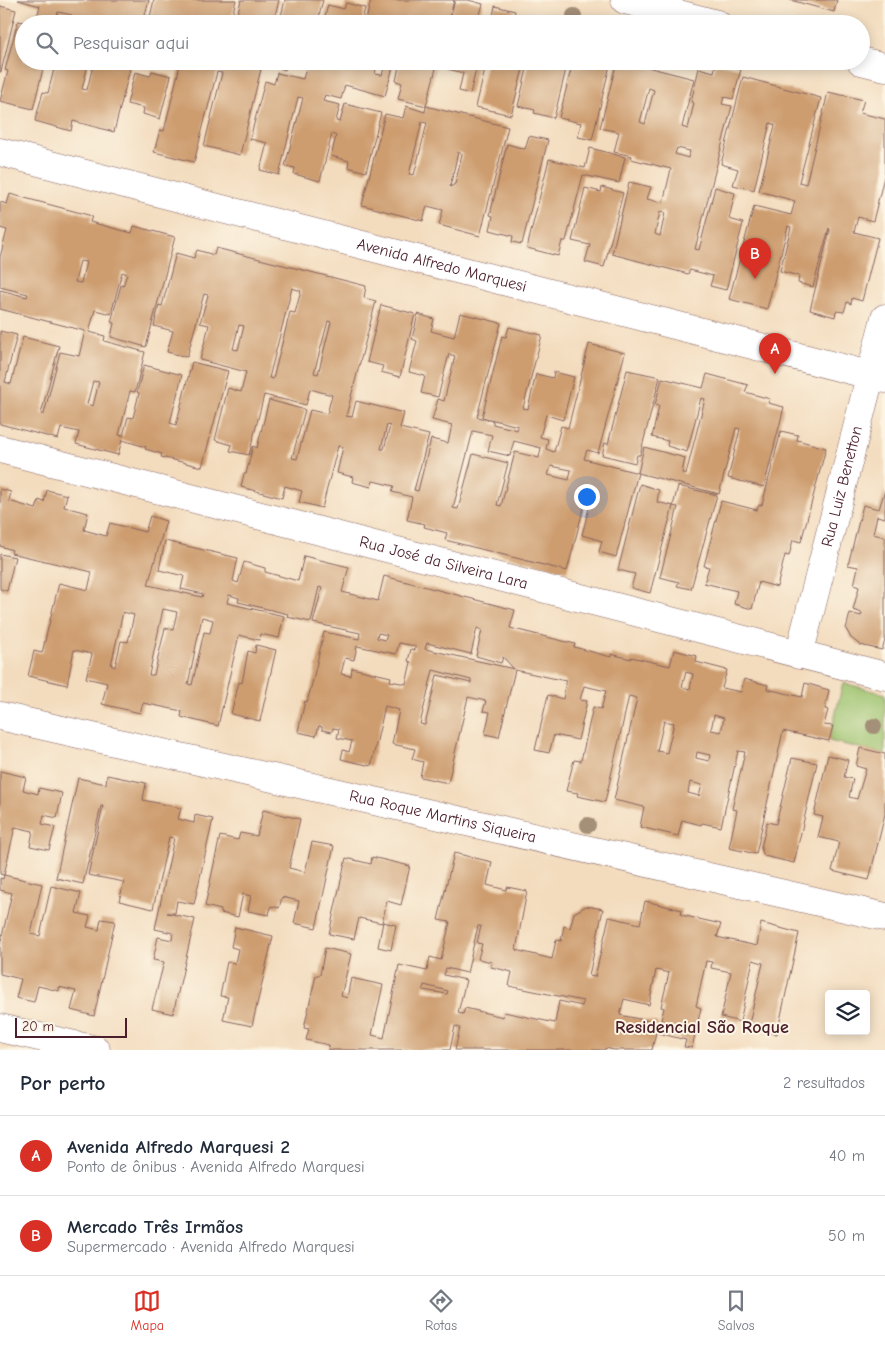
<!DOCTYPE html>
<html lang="pt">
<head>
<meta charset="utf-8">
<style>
  :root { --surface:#fff; --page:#f6f6f7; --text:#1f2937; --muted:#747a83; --line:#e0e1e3; --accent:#d93025 }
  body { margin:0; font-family:"Comic Neue",sans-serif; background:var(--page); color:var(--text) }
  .controls { position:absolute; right:15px; bottom:15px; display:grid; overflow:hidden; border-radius:5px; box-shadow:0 2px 12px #0003 }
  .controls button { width:45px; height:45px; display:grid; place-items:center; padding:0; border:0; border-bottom:1px solid var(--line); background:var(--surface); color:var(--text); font:25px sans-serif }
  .scale { position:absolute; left:15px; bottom:12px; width:112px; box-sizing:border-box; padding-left:5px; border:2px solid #4a1f2b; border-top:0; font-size:14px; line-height:18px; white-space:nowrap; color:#4a1f2b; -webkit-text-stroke:4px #fcf5e5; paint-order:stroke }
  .you { position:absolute; left:586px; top:496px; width:18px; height:18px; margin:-12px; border:4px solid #fff; border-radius:50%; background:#1a73e8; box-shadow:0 0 0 8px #1a73e833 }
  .badge { display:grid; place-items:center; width:32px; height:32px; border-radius:50%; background:var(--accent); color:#fff; font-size:16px; font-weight:700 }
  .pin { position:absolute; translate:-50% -41px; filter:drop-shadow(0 1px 2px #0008) }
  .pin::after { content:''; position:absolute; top:26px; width:18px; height:15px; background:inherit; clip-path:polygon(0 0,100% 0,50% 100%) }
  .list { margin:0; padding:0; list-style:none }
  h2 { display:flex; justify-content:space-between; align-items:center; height:65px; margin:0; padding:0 20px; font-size:21px }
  h2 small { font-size:16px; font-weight:400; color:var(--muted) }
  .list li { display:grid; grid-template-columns:32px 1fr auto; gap:15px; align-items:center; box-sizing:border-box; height:80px; padding:0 20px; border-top:1px solid var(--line) }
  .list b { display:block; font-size:19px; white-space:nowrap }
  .list p { margin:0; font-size:16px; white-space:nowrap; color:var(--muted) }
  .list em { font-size:16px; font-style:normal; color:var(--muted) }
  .icon { flex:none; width:28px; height:28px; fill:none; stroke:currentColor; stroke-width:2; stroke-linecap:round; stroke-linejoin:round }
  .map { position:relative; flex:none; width:885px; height:1050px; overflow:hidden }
  .search { position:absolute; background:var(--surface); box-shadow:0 2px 12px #0003; left:15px; right:15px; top:15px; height:55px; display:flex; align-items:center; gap:12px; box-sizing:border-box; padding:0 18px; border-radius:28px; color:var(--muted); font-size:19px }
  .sheet { height:225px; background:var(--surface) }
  nav { display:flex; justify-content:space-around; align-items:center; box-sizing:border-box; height:70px; border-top:1px solid var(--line); background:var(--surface); font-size:14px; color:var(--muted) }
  nav a { display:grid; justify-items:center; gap:2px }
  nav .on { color:var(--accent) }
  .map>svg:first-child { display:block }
  .green { fill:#9dc36e; stroke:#74714c }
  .building { fill:#cd9d70; fill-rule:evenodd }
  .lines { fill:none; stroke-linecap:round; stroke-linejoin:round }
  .street-casing { stroke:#85615e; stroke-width:29 }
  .street { stroke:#fff; stroke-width:28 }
  .tree { fill:#a48f78 }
  .labels { text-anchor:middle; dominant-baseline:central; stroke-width:4; stroke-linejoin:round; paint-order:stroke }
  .street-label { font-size:16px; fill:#4a1f2b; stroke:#fcf5e5 }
  .neighbourhood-label { font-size:18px; font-weight:bold; fill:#4a1f2b; stroke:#fcf5e5 }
</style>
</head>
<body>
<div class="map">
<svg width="885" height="1050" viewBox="0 0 885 1050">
  <rect width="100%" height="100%" fill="#fcf5e5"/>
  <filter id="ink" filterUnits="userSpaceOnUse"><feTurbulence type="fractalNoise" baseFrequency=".02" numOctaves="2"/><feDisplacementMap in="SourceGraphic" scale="10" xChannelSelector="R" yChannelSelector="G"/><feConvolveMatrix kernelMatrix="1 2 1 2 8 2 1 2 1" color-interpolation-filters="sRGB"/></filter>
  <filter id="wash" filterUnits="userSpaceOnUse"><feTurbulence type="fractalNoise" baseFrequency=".0096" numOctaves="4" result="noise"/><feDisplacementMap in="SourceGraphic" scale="20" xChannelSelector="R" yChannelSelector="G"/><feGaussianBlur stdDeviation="1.12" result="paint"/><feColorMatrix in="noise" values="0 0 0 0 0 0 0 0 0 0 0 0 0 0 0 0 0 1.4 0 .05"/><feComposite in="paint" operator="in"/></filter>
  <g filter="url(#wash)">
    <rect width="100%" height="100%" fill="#f3dcbe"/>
    <!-- green -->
    <path class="green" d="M 843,683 L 885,694 L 885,754 L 829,741 Z"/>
    <g id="blocks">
      <!-- building -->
      <path class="building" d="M 18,0 L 149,0 L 145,15 L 150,17 L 154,0 L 236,0 L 230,24 L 176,24 L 164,21 L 163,24 L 106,24 L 99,22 L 99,24 L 70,24 L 72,15 L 58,12 L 55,24 L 35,24 L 40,6 Z
        M 241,0 L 279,0 L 273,24 L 235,24 Z
        M 285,0 L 323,0 L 317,24 L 279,24 Z
        M 371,0 L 454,0 L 448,24 L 409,24 L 411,18 L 406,17 L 404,24 L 365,24 Z
        M 455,0 L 468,0 L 483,4 L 479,18 L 492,21 L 495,6 L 515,11 L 513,21 L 521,24 L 455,24 L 449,21 Z
        M 790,0 L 837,0 L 834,12 Z
        M 346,3 L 365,8 L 361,24 L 323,24 L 328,5 L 344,9 Z
        M 0,6 L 16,10 L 1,72 L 0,72 Z
        M 18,21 L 24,22 L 24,61 L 45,61 L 33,109 L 0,101 L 8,71 L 5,70 Z
        M 56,61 L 89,61 L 82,89 L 87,90 L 94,61 L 132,61 L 114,132 L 73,121 L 71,131 L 35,121 L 43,92 L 48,93 Z
        M 181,61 L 239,61 L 239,64 L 261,69 L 240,155 L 204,146 L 222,73 L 217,72 L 194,162 L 154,152 L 160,130 L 164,131 Z
        M 255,61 L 287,61 L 285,70 Z
        M 308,61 L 351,61 L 350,65 L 354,66 L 355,61 L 378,61 L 375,74 L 382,75 L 385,65 L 393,67 L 385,96 L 345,85 L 341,99 L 325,95 L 323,101 L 340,105 L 336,121 L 340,122 L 345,104 L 381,113 L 366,172 L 348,167 L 349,161 L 331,156 L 336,136 L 332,134 L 320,181 L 294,174 L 295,168 L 285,166 L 303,98 L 298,97 L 279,175 L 260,170 L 267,143 L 250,139 L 265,81 L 274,84 L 277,73 L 303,79 Z
        M 400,61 L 438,61 L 426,106 L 398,99 L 402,83 L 396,81 Z
        M 446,61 L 478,61 L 470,94 L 459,91 L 463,73 L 444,68 Z
        M 487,61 L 525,61 L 511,115 L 476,107 Z
        M 529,61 L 568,61 L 554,118 L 534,113 L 535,110 L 518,106 Z
        M 573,61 L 611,61 L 592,140 L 578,137 L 581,123 L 559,118 Z
        M 617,61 L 624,61 L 694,79 L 682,127 L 688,129 L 694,103 L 691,102 L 699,68 L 714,72 L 716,63 L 741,69 L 733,99 L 724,97 L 722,104 L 732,106 L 695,249 L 699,250 L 715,187 L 735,193 L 729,219 L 743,223 L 726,290 L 710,286 L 713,276 L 690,270 L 688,274 L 612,254 L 629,182 L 651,187 L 647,199 L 663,203 L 671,169 L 631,159 L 632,156 L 614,152 L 619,132 L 600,128 ZM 649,88 L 654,90 L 645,124 L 640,122 ZM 677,148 L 690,151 L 688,158 L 675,154 ZM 660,212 L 665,213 L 660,236 L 655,234 Z
        M 152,71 L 171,76 L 160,119 L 143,114 L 144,108 L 127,104 L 135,72 L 150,76 Z
        M 743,77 L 821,98 L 799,182 L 806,184 L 828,92 L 864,100 L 860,113 L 885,119 L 885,173 L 873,221 L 858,217 L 854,232 L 878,238 L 862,301 L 852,298 L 851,304 L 847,302 L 844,312 L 836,311 L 835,317 L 810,310 L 830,229 L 829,228 L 813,287 L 798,283 L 799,276 L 780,271 L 791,227 L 788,226 L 767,309 L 729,299 L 754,206 L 791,215 L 795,201 L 759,191 L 775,125 L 770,123 L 754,190 L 733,185 L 738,169 L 721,164 Z
        M 406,106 L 425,112 L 426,106 L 508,127 L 480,236 L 439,225 L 443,210 L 427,206 L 423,221 L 362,205 L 385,114 L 403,118 ZM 422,122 L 427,123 L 414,175 L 409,174 ZM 458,152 L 462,154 L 455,184 L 450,187 Z
        M 529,136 L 548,140 L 522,244 L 512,242 L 513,236 L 490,230 L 493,216 L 490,215 L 507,144 L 525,149 Z
        M 590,148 L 625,157 L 619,183 L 583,175 L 566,241 L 562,241 L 558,256 L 527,248 L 549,159 L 585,168 Z
        M 602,187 L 623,193 L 604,267 L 585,262 L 590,245 L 572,241 L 585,188 L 601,192 Z
        M 10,194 L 92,216 L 90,222 L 132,233 L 134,226 L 175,237 L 146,347 L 111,337 L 114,323 L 111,322 L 121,285 L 123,286 L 127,274 L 122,272 L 111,314 L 95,310 L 89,332 L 105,336 L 104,341 L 145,352 L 135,392 L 130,391 L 119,435 L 123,436 L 128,417 L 133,418 L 139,393 L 137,392 L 144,365 L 182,375 L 170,423 L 176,425 L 192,362 L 228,371 L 202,467 L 161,457 L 162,454 L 145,449 L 146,447 L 122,440 L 118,455 L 76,444 L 79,432 L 61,428 L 58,439 L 0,424 L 0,331 L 17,335 L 5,382 L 11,384 L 23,337 L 59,346 L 41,414 L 44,414 L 60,352 L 79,356 L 85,331 L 0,309 L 0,290 L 27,297 L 28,294 L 0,287 L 0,257 L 7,230 L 0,228 L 0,202 L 7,204 ZM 80,261 L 86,262 L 81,283 L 75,282 ZM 93,381 L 99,382 L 93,406 L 87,404 Z
        M 216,248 L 366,286 L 364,298 L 376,301 L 346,416 L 352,417 L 356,401 L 404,413 L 400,428 L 429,435 L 414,490 L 418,491 L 431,439 L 448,443 L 452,425 L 432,420 L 438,399 L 444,401 L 455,356 L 449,354 L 438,397 L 421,393 L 425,376 L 409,372 L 417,341 L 412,339 L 418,314 L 434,319 L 431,331 L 454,337 L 460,313 L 501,323 L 477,417 L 493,421 L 493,424 L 517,430 L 518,426 L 482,417 L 502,336 L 506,337 L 509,327 L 542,335 L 523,408 L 528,409 L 536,374 L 553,378 L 554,372 L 574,377 L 563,420 L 546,415 L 540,437 L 548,439 L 546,449 L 554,452 L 561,426 L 568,428 L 589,344 L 625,353 L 598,453 L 587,450 L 584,459 L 638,473 L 616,557 L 599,552 L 602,541 L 582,535 L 591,500 L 586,499 L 567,571 L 445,540 L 447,533 L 424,527 L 425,524 L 407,520 L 412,497 L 392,492 L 394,486 L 373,481 L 371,487 L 352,482 L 353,477 L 337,473 L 343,447 L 338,446 L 322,508 L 299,502 L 302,491 L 285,486 L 282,498 L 241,487 L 244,474 L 246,474 L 253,446 L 257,448 L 269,400 L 305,410 L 292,458 L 297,459 L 310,410 L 327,414 L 332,395 L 310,389 L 306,405 L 264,395 L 249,455 L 230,451 L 232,445 L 215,440 L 228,388 L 241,392 L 246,372 L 200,360 L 209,325 L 200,323 L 208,295 L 204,294 L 187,357 L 167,352 L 173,331 L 154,326 L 159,305 L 162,306 L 176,253 L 194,258 L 197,250 L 214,255 ZM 292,288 L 301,291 L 295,313 L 290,312 L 273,379 L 269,378 ZM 328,321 L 331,322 L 318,374 L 314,373 ZM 239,325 L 244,326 L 238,350 L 233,349 ZM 387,425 L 390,426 L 384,449 L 381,449 ZM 473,431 L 492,435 L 488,451 L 510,456 L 514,441 L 541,448 L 539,458 L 515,452 L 501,506 L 497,505 L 508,463 L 473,454 L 458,509 L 453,508 ZM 551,466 L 571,470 L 569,480 L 548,475 Z
        M 381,305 L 415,314 L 400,377 L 381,372 L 383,366 L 367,362 Z
        M 627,370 L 660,377 L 640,455 L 637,455 L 635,463 L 602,455 L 605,443 L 608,444 Z
        M 707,374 L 748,385 L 745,392 L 770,399 L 768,403 L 784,407 L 764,487 L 728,478 L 740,429 L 736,428 L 719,494 L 638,473 L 644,447 L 685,458 L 682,473 L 686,474 L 705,399 L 701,398 L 687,452 L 667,446 L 668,441 L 652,437 L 659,406 L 655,405 L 662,378 L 703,388 Z
        M 781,431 L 798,435 L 797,440 L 826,448 L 801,542 L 793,540 L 789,556 L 785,555 L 777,587 L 759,582 L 752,609 L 734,604 L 737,591 L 704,583 L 709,567 L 704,566 L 721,501 L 757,510 L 759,505 L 762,505 Z
        M 640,484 L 659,490 L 657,502 L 673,506 L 650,593 L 631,588 L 635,574 L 618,570 Z
        M 678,486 L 717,495 L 691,589 L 677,586 L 679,582 L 660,577 L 678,507 L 673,506 Z
        M 0,489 L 11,492 L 9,501 L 36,509 L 39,500 L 44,502 L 47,490 L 67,495 L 64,507 L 88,513 L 84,530 L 106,536 L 110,523 L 145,532 L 150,516 L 166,521 L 148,585 L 202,597 L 203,594 L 181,589 L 184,576 L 159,570 L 165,541 L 238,558 L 233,581 L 238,583 L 244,562 L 265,568 L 265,572 L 298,581 L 304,556 L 349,567 L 342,592 L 378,601 L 384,576 L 515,610 L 510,628 L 575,644 L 574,647 L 611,657 L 611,654 L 631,659 L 631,657 L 670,666 L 674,650 L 697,656 L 696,662 L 727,670 L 722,688 L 741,692 L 744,679 L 768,685 L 767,689 L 802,697 L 805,683 L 829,690 L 825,709 L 828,710 L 824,725 L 833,726 L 829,741 L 783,731 L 756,854 L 729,848 L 737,810 L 732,809 L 745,752 L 738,751 L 721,827 L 702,823 L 701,825 L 682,820 L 678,836 L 640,827 L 644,807 L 614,800 L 637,698 L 629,696 L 605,802 L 577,796 L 578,793 L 566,791 L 574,760 L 581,761 L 593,707 L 601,709 L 606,691 L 584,686 L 580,700 L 587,701 L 578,740 L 554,735 L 549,753 L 535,750 L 548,695 L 563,699 L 566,681 L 515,670 L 499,737 L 485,734 L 490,712 L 483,711 L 486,701 L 468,697 L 448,783 L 420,777 L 423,762 L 412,759 L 415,749 L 392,744 L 399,710 L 385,706 L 371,766 L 341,759 L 343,750 L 349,752 L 352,741 L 337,738 L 339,729 L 333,728 L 332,732 L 322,730 L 322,727 L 319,726 L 316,736 L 298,732 L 305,701 L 307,702 L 313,680 L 324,632 L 359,639 L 360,633 L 313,623 L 322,588 L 319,587 L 311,622 L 287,617 L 288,614 L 238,602 L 239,598 L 229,595 L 227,603 L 284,616 L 279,638 L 260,634 L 259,640 L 239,635 L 218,726 L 181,717 L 182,711 L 143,703 L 140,713 L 102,704 L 107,683 L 86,678 L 92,654 L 74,650 L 67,685 L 28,676 L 34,651 L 42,653 L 59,583 L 88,590 L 92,572 L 11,553 L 12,550 L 0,546 ZM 163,609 L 177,612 L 173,630 L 165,628 L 154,675 L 149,675 ZM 123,612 L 134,615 L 128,642 L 121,641 L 115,667 L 111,665 ZM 202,617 L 213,620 L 210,633 L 204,632 L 192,685 L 188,684 ZM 477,628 L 482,630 L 476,656 L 501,663 L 503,657 L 514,669 L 425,649 L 427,643 L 471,654 ZM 378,633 L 387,635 L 385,640 L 377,638 ZM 399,643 L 415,646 L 415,650 L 411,649 L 408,661 L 411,662 L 406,684 L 390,681 L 391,677 L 352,668 L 351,676 L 341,674 L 345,658 L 354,660 L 357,646 L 396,654 ZM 433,670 L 471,680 L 471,683 L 437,675 L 425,725 L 420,724 ZM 686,672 L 693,674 L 690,689 L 682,687 ZM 714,715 L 724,718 L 721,732 L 711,730 ZM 664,721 L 674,723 L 667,753 L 657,751 ZM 697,752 L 710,755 L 709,761 L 696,758 ZM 690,782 L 702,785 L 699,796 L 688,793 Z
        M 885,490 L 885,518 L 877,516 L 873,534 L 885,537 L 885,640 L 882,650 L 860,645 L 851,638 L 846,629 L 850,613 L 861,616 L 862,613 L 853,610 L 859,587 L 854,585 L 858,567 L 848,565 L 863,505 L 879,509 Z
        M 0,554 L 15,557 L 7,591 L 0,589 Z
        M 256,645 L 276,650 L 260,721 L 231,714 L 239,682 L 242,683 L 248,651 L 255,653 Z
        M 860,748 L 885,754 L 885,814 L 869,880 L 832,871 L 839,842 L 818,837 L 823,817 L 814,815 L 828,755 L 848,760 L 844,777 L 853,779 L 849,797 L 857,799 L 866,769 L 856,766 Z
        M 792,758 L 817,763 L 794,863 L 764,856 L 761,848 L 767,822 L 776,824 Z
        M 0,771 L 26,777 L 23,790 L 38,794 L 39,788 L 62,793 L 57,818 L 44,815 L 42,824 L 55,827 L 49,850 L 30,846 L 33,831 L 15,827 L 4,875 L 0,874 Z
        M 107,775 L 146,783 L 143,800 L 181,808 L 178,819 L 194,823 L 195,815 L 213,819 L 194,904 L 177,901 L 175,913 L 167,913 L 195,919 L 173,1014 L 152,1009 L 164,962 L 153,960 L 158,937 L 172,940 L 173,933 L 155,929 L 174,838 L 169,837 L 153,909 L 119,901 L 124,882 L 88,875 L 103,806 L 101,806 L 83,884 L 56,878 L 78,778 L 106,784 Z
        M 263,810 L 300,819 L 289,868 L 305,872 L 312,842 L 334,846 L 316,928 L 294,923 L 299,901 L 282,897 L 279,908 L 271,906 L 269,915 L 248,911 L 251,896 L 243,894 L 238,917 L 221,913 L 221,910 L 205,906 L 220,836 L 238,840 L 240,833 L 257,836 Z
        M 454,853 L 492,862 L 487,885 L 506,890 L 507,887 L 527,891 L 516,950 L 552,959 L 556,940 L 561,941 L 564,926 L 570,928 L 574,913 L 586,906 L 603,909 L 589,976 L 595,977 L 609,917 L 640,924 L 645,901 L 682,910 L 681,915 L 721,924 L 717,937 L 757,946 L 761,923 L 799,933 L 777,1034 L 764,1031 L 766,1027 L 749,1024 L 763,963 L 753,960 L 740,1022 L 721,1017 L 731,972 L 711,968 L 712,962 L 706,961 L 696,1006 L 701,1008 L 692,1048 L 684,1047 L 686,1040 L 658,1033 L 664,1008 L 661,1007 L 669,973 L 656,970 L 649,1005 L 624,999 L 620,1015 L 658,1023 L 652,1050 L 614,1050 L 605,1048 L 605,1050 L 455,1050 L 460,1028 L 455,1026 L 450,1050 L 328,1050 L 329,1045 L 306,1040 L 309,1029 L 304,1028 L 316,975 L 320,975 L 325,948 L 351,954 L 341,996 L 347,998 L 351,978 L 383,985 L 372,1035 L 384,1038 L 399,965 L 427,971 L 430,957 L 441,960 L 450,922 L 438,920 ZM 478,926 L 481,926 L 477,943 L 482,944 L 478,959 L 492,962 L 491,967 L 512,972 L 509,986 L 583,1001 L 582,1006 L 559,1001 L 555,1023 L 504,1012 L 503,1017 L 465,1008 L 463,1014 L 458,1013 L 466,980 L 444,975 L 446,968 L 467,973 ZM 424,985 L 448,991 L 447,994 L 423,990 Z
        M 372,857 L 410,866 L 401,905 L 387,901 L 382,923 L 359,918 L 354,939 L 329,934 L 346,858 L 371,864 Z
        M 4,875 L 42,884 L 31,934 L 40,936 L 51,886 L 81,893 L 76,913 L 90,916 L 87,927 L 99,930 L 101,919 L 115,921 L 94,1016 L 71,1010 L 76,991 L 59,987 L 59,991 L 38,986 L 34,1002 L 16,998 L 21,979 L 0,974 L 0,945 L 12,893 L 0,890 L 0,878 L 3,879 Z
        M 383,922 L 396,925 L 391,950 L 378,947 Z
        M 235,927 L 273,936 L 252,1026 L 223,1020 L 228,997 L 220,996 L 227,962 L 235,963 L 238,949 L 231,947 Z"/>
    </g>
  </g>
  <g filter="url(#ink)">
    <use href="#blocks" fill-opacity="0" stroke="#85615e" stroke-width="1"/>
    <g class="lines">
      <!-- street casing -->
      <g class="street-casing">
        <g id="street">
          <path d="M 625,0 L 717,24"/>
          <path d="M 861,61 L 885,67"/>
          <path id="s1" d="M 0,152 L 885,379"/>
          <path id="s2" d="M 0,449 L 885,676"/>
          <path id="s3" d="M 799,655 L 885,318"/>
          <path id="s4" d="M 0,716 L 885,917"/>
          <path d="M 0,1028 L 96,1050"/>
        </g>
      </g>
      <!-- street -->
      <use href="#street" class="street"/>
    </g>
    <!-- trees -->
    <g class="tree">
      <circle cx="574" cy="16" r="8"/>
      <circle cx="874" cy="726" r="8"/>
      <circle cx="588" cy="825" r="8"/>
    </g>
  </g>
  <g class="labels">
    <!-- street labels -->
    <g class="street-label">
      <text stroke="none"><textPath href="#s1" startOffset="456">Avenida Alfredo Marquesi</textPath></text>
      <text stroke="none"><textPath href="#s3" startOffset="174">Rua Luiz Benetton</textPath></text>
      <text stroke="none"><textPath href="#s2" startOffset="458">Rua José da Silveira Lara</textPath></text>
      <text stroke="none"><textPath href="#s4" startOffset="454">Rua Roque Martins Siqueira</textPath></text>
    </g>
    <!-- neighbourhood labels -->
    <g class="neighbourhood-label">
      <text x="702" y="1027">Residencial São Roque</text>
    </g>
  </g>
</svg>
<div class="controls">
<button><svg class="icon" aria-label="layers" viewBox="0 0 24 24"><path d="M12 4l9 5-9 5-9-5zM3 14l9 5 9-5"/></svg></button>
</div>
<div class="scale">20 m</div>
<div class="you"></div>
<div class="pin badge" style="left:775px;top:374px">A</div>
<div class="pin badge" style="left:755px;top:279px">B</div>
<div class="search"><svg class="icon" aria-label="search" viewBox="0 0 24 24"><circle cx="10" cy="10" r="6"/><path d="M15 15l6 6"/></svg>Pesquisar aqui</div>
</div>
<section class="sheet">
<h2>Por perto<small>2 resultados</small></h2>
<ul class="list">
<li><span class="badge">A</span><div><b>Avenida Alfredo Marquesi 2</b><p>Ponto de ônibus · Avenida Alfredo Marquesi</p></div><em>40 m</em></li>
<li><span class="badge">B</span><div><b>Mercado Três Irmãos</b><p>Supermercado · Avenida Alfredo Marquesi</p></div><em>50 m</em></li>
</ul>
</section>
<nav>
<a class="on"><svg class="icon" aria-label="map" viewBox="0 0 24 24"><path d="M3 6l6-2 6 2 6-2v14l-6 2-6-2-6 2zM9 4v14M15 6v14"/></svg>Mapa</a>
<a><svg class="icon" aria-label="directions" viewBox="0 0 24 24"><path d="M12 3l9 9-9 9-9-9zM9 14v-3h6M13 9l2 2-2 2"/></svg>Rotas</a>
<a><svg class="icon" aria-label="saved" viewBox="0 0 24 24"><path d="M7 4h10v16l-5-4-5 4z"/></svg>Salvos</a>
</nav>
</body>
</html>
